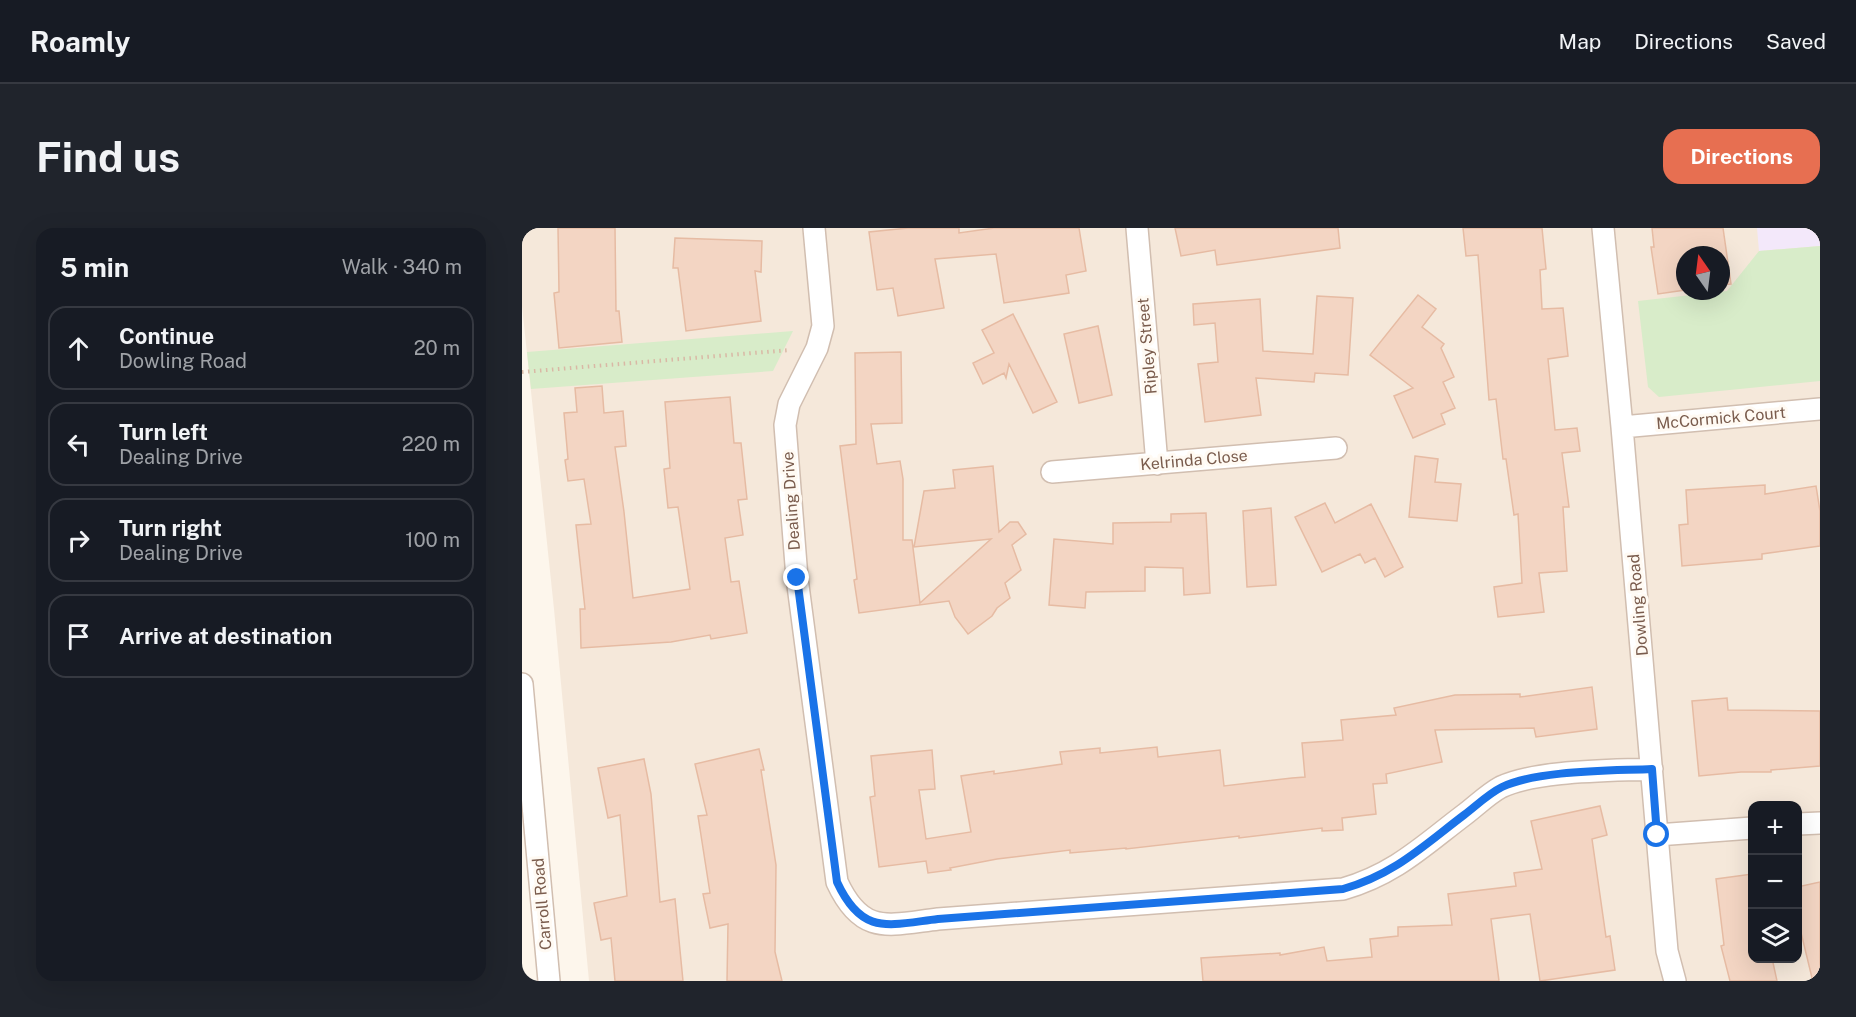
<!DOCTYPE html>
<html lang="en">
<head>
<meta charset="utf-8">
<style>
  :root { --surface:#171b24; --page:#20242c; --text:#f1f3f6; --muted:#9ea1a6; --line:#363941; --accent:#e76f51 }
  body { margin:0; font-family:"Public Sans",sans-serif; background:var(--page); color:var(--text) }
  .controls { position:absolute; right:18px; bottom:18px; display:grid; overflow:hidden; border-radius:12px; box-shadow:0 6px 24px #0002 }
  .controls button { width:54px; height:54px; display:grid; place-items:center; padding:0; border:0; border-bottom:2px solid var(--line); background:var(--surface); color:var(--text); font:30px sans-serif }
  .compass { position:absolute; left:1154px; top:18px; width:54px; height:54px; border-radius:50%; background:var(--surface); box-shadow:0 6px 24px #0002; rotate:346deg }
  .stop { position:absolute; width:18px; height:18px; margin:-14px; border:4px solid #1a73e8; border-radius:50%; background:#fff }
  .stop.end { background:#1a73e8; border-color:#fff; box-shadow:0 2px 6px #0008 }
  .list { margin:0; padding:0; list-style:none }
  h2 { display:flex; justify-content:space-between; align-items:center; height:78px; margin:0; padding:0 24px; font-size:26px }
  h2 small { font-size:20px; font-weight:400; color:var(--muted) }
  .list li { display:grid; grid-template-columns:39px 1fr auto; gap:18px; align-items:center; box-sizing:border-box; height:84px; margin:0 12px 12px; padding:0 12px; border:2px solid var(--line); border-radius:18px }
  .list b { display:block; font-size:22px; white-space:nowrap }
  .list p { margin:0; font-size:20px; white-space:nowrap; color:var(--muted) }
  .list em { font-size:20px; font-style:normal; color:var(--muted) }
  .icon { flex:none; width:33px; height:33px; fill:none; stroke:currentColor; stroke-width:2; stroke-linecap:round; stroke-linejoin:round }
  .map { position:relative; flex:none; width:1298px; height:753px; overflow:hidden; border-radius:18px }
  header { display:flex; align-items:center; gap:36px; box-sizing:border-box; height:84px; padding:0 30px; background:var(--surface); border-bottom:2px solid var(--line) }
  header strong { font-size:28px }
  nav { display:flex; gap:33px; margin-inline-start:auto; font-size:21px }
  .intro { display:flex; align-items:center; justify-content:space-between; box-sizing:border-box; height:144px; padding:0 36px }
  h1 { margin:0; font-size:42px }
  .button { padding:15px 27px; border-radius:18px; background:var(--accent); color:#fff; font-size:21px; font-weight:700 }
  main { display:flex; gap:36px; padding:0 36px }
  aside { flex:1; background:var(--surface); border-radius:18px; box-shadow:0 6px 24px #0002 }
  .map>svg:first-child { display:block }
  .residential { fill:#f5e8da; fill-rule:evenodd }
  .education { fill:#f3e8fa }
  .green { fill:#d8ecc9 }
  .building { fill:#f3d5c3; stroke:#e6bba3; stroke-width:1.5 }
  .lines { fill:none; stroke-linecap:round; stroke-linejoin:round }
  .street-casing { stroke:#d1beb0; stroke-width:24 }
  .path { stroke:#d9b8a5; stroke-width:4; stroke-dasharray:1.5 4.5; stroke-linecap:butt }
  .street { stroke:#fff; stroke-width:21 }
  .route { stroke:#1a73e8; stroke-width:8 }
  .labels { text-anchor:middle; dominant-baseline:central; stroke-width:6; stroke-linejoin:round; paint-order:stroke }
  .street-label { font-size:16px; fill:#7a5c4d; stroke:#fffaf3 }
</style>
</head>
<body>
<header>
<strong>Roamly</strong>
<nav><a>Map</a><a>Directions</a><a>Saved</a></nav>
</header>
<div class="intro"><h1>Find us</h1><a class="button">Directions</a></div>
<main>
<aside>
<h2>5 min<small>Walk · 340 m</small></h2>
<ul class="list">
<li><svg class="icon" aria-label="ahead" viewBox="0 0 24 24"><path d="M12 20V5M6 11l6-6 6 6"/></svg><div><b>Continue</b><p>Dowling Road</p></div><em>20 m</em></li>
<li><svg class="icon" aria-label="left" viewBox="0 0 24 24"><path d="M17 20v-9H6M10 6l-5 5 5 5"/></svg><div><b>Turn left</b><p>Dealing Drive</p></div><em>220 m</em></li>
<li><svg class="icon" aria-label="right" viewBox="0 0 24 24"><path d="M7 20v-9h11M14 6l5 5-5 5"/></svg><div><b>Turn right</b><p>Dealing Drive</p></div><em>100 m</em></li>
<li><svg class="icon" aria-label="arrive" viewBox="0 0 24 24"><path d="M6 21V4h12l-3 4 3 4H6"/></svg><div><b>Arrive at destination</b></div></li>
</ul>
</aside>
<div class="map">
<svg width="1298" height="753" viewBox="0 0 1298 753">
  <rect width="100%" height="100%" fill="#fdf6ec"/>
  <!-- residential -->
  <path class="residential" d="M 0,0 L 1298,0 L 1298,753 L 67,753 L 32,381 L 0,78 ZM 1163,27 L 1199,27 L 1199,63 L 1163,63 ZM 1230,578 L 1276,578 L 1276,730 L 1230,730 Z"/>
  <!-- education -->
  <path class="education" d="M 1235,0 L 1298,0 L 1298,18 L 1237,23 Z"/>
  <!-- green -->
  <path class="green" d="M 1298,18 L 1298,153 L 1137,169 L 1126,159 L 1116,73 L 1205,63 L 1237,23 Z
    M 271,103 L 251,143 L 9,161 L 5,124 Z"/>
  <!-- building -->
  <path class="building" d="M 36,0 L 93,0 L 94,83 L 97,83 L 100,114 L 37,120 L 32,65 L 37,64 Z
    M 386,0 L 437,0 L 437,5 L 472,0 L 557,0 L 564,43 L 544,47 L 547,65 L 482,75 L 474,26 L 413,31 L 422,80 L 376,88 L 371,60 L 355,62 L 347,4 Z
    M 653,0 L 816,0 L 818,20 L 695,37 L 693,22 L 659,28 Z
    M 941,0 L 1020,0 L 1024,41 L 1018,42 L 1020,81 L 1041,80 L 1046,128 L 1026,131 L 1033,202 L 1055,200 L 1058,223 L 1040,225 L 1047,279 L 1041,279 L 1045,343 L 1017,345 L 1022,384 L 976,389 L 972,359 L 1000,355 L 996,286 L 992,287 L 984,231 L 981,231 L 974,171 L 967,172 L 956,27 L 944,28 Z
    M 1130,0 L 1201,0 L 1209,56 L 1199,57 L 1199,27 L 1163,27 L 1163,62 L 1136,66 L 1129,19 L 1132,19 Z
    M 153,10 L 240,13 L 239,44 L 233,43 L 239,93 L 164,103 L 156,40 L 151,40 Z
    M 896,67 L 914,81 L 900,99 L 922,116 L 919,120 L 932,149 L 921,154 L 933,180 L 919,186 L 923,196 L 891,210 L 872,168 L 891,160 L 848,127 Z
    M 795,68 L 831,70 L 826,147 L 793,145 L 792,154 L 734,150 L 739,187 L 683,194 L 676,136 L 696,134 L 693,95 L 672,97 L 671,76 L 738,71 L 741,123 L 791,126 Z
    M 491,86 L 535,174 L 511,185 L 487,136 L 484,150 L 482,145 L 461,156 L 451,135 L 472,125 L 460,102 Z
    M 576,98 L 590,167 L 557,175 L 542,106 Z
    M 379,124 L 380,195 L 349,196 L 355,236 L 378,233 L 381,251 L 381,312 L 390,312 L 398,375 L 469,311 L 392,319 L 402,263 L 433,260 L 431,242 L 471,238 L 477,304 L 488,294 L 496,294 L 504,306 L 490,317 L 499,342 L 483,355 L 488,370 L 475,380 L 470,388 L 446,406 L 433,389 L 427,373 L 337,385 L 332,352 L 335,351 L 318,218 L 334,216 L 333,125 Z
    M 80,158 L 82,185 L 101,183 L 104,218 L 93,219 L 102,284 L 111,370 L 168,361 L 156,279 L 146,280 L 142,241 L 148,240 L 143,174 L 208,169 L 212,215 L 219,215 L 225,271 L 216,272 L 221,307 L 203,310 L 209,354 L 217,353 L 225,405 L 189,411 L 188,407 L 149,414 L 59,420 L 58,381 L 63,381 L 54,297 L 69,296 L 62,251 L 46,253 L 43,232 L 46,231 L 42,185 L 55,184 L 53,160 Z
    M 893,228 L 916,231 L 913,254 L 939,256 L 935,293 L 887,289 Z
    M 1243,257 L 1243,266 L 1294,258 L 1298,283 L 1298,318 L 1240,326 L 1240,331 L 1160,338 L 1157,297 L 1166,296 L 1164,262 Z
    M 803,275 L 813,295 L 849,276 L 881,339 L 863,349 L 853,330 L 843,335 L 838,326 L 800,344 L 773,289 Z
    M 749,280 L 754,357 L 725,359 L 721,283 Z
    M 684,285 L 688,365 L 662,367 L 661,340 L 623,339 L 623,363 L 564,364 L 563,380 L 527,377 L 532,311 L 591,316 L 591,295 L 649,294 L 649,286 Z
    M 1070,459 L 1075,501 L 1014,509 L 1012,500 L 913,502 L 920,534 L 864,546 L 865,555 L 851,556 L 854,586 L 820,590 L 821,602 L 800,603 L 800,600 L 717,610 L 717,608 L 604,621 L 604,620 L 548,625 L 548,622 L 475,631 L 428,640 L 429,642 L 406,645 L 404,633 L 357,639 L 348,569 L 353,568 L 349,528 L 410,522 L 413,561 L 397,562 L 404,611 L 449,604 L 439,548 L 472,543 L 472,546 L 540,536 L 538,524 L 578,520 L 578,525 L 635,519 L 636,529 L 698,522 L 702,558 L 770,550 L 783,549 L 780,515 L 821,512 L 819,492 L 874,487 L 872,480 L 933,467 L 998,466 L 998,469 Z
    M 1205,470 L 1206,482 L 1298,483 L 1298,538 L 1249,542 L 1249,544 L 1219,544 L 1177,548 L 1170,473 Z
    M 237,521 L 242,542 L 239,542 L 254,637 L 253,724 L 260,753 L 205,753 L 206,696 L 188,700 L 181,666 L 188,665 L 176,588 L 185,587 L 173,536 Z
    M 122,531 L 129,566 L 138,674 L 153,671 L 161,753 L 93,753 L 89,710 L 79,712 L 72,675 L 105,668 L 98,587 L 86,590 L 76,540 Z
    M 1078,578 L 1085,607 L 1070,611 L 1084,709 L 1088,708 L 1093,742 L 1018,753 L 1008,686 L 969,691 L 977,753 L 681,753 L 679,730 L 758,725 L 758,727 L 802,719 L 805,733 L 850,729 L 848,711 L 876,708 L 876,699 L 930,697 L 926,666 L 994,658 L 992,645 L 1020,641 L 1009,593 Z
    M 1230,646 L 1230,730 L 1250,730 L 1255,753 L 1208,753 L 1199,718 L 1202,717 L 1194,651 Z
    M 1298,654 L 1298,749 L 1290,750 L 1275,688 L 1275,659 Z"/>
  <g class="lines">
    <!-- street casing -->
    <g class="street-casing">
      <path id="street" d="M 292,0 L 301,98 L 295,120 L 267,176 L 263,197 L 275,350 L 315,654 C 340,708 366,697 416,691 L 821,661 C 873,646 901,618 942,587 C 954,578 966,566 979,559 C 1016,542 1088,543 1130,541
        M 615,0 L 635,236
        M 1081,0 L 1100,199 L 1145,723 L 1153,753
        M 1100,199 L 1298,181
        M 530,244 L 814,220
        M 0,456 L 27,753
        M 1276,596 L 1298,595
        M 1135,607 L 1230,600"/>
    </g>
    <!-- path -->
    <path class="path" d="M 0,144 L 268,122"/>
    <!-- street -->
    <use href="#street" class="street"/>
  </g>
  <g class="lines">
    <!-- route -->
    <path class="route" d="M 275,350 L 315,654 C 340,708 366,697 416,691 L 821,661 C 873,646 901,618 942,587 C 954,578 966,566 980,559 C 1016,542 1088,543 1130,541 L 1135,607"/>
  </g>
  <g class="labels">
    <!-- street labels -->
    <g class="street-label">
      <text transform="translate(625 118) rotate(-95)">Ripley Street</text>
      <text transform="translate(1199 190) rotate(-5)">McCormick Court</text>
      <text transform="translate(672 232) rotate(-5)">Kelrinda Close</text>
      <text transform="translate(269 273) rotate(-94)">Dealing Drive</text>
      <text transform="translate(1116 377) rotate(-95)">Dowling Road</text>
      <text transform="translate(20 676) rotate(-95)">Carroll Road</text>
    </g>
  </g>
</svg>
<div class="controls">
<button>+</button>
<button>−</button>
<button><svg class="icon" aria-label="layers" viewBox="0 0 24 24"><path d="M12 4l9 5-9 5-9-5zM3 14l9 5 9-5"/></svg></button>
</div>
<svg class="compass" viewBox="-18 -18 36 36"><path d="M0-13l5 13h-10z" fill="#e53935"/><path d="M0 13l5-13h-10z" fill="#9ea1a6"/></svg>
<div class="stop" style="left:1135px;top:607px"></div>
<div class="stop end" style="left:275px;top:350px"></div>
</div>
</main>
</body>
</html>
